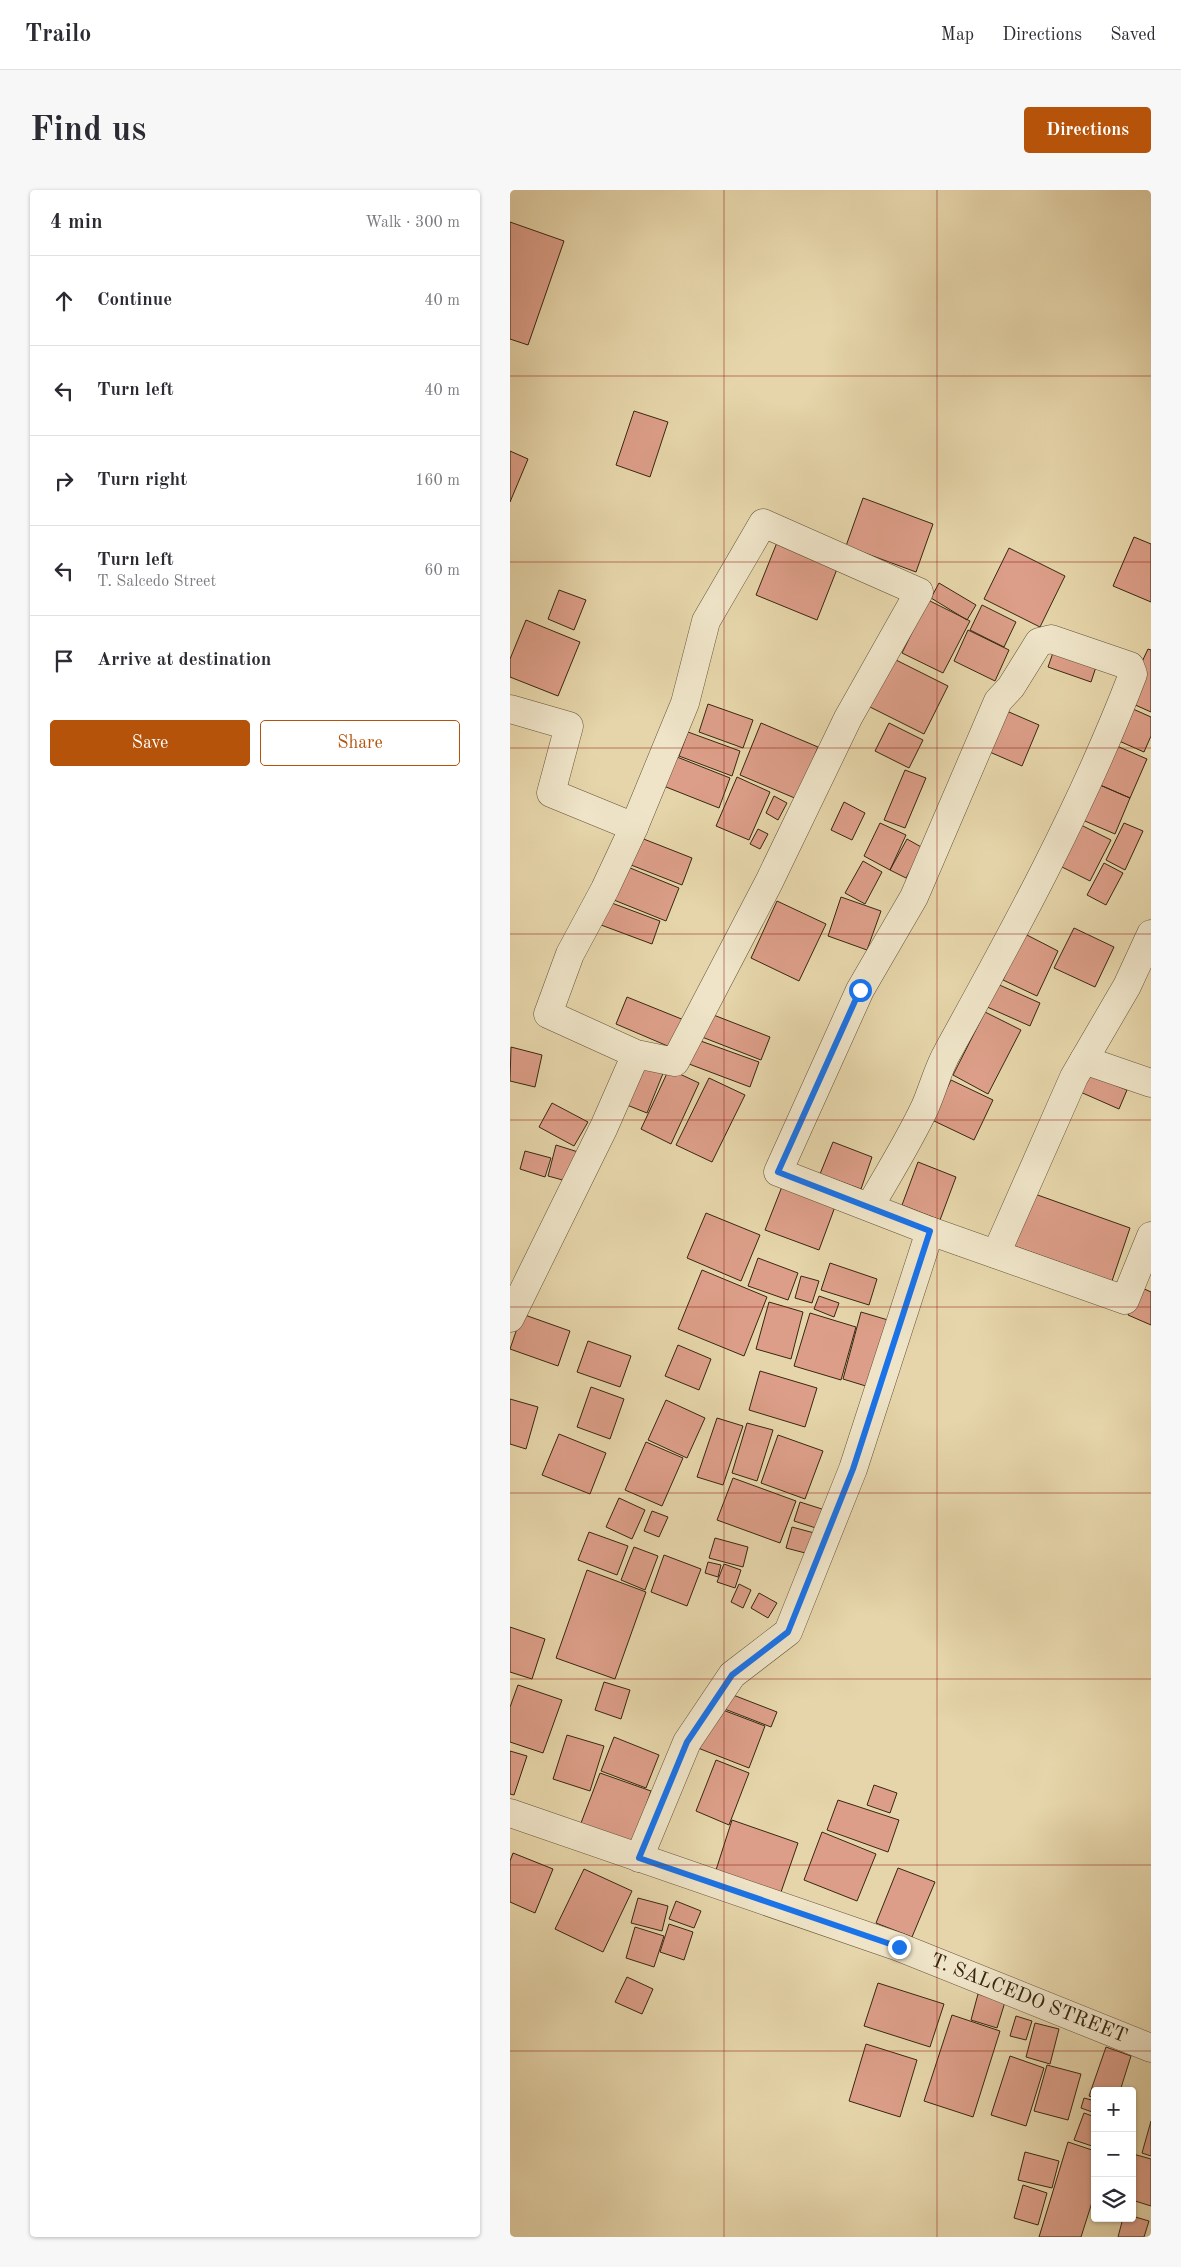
<!DOCTYPE html>
<html lang="en">
<head>
<meta charset="utf-8">
<style>
  :root { --surface:#fff; --page:#f7f7f7; --text:#2b2b33; --muted:#7c7c81; --line:#e1e1e2; --accent:#b45309 }
  body { margin:0; font-family:"Old Standard TT",serif; background:var(--page); color:var(--text) }
  .controls { position:absolute; right:15px; bottom:15px; display:grid; overflow:hidden; border-radius:5px; box-shadow:0 1px 4px #0004 }
  .controls button { width:45px; height:45px; display:grid; place-items:center; padding:0; border:0; border-bottom:1px solid var(--line); background:var(--surface); color:var(--text); font:25px sans-serif }
  .stop { position:absolute; width:15px; height:15px; margin:-11px; border:4px solid #1a73e8; border-radius:50%; background:#fff }
  .stop.end { background:#1a73e8; border-color:#fff; box-shadow:0 1px 5px #0008 }
  .list { margin:0; padding:0; list-style:none }
  h2 { display:flex; justify-content:space-between; align-items:center; height:65px; margin:0; padding:0 20px; font-size:21px }
  h2 small { font-size:16px; font-weight:400; color:var(--muted) }
  .list li { display:grid; grid-template-columns:32px 1fr auto; gap:15px; align-items:center; box-sizing:border-box; height:90px; padding:0 20px; border-top:1px solid var(--line) }
  .list b { display:block; font-size:19px; white-space:nowrap }
  .list p { margin:0; font-size:16px; white-space:nowrap; color:var(--muted) }
  .list em { font-size:16px; font-style:normal; color:var(--muted) }
  .actions { display:flex; gap:10px; padding:15px 20px }
  .actions a { flex:1; padding:11px 0; border:1px solid var(--accent); border-radius:5px; text-align:center; font-size:18px; color:var(--accent) }
  .actions .main { background:var(--accent); color:#fff }
  .icon { flex:none; width:28px; height:28px; fill:none; stroke:currentColor; stroke-width:2; stroke-linecap:round; stroke-linejoin:round }
  .map { position:relative; flex:none; width:641px; height:2047px; overflow:hidden; border-radius:5px }
  header { display:flex; align-items:center; gap:30px; box-sizing:border-box; height:70px; padding:0 25px; background:var(--surface); border-bottom:1px solid var(--line) }
  header strong { font-size:24px }
  nav { display:flex; gap:28px; margin-inline-start:auto; font-size:18px }
  .intro { display:flex; align-items:center; justify-content:space-between; box-sizing:border-box; height:120px; padding:0 30px }
  h1 { margin:0; font-size:35px }
  .button { padding:12px 22px; border-radius:5px; background:var(--accent); color:#fff; font-size:18px; font-weight:700 }
  main { display:flex; gap:30px; padding:0 30px }
  aside { flex:1; background:var(--surface); border-radius:5px; box-shadow:0 1px 4px #0004 }
  .map>svg:first-child { display:block }
  .building { fill:#dc9e88; stroke:#372711 }
  .lines { fill:none; stroke-linecap:round; stroke-linejoin:round }
  .minor-casing { stroke:#635237; stroke-width:29 }
  .minor { stroke:#efe4c8; stroke-width:28 }
  .route { stroke:#1a73e8; stroke-width:6 }
  .grid { fill:none; stroke:#8f2418; stroke-width:1; stroke-opacity:0.55 }
  .labels { text-anchor:middle; dominant-baseline:central; stroke-width:4.5; stroke-linejoin:round; paint-order:stroke }
  .street-label { font-size:20px; fill:#372711; stroke:#efe4c8 }
</style>
</head>
<body>
<header>
<strong>Trailo</strong>
<nav><a>Map</a><a>Directions</a><a>Saved</a></nav>
</header>
<div class="intro"><h1>Find us</h1><a class="button">Directions</a></div>
<main>
<aside>
<h2>4 min<small>Walk · 300 m</small></h2>
<ul class="list">
<li><svg class="icon" aria-label="ahead" viewBox="0 0 24 24"><path d="M12 20V5M6 11l6-6 6 6"/></svg><div><b>Continue</b></div><em>40 m</em></li>
<li><svg class="icon" aria-label="left" viewBox="0 0 24 24"><path d="M17 20v-9H6M10 6l-5 5 5 5"/></svg><div><b>Turn left</b></div><em>40 m</em></li>
<li><svg class="icon" aria-label="right" viewBox="0 0 24 24"><path d="M7 20v-9h11M14 6l5 5-5 5"/></svg><div><b>Turn right</b></div><em>160 m</em></li>
<li><svg class="icon" aria-label="left" viewBox="0 0 24 24"><path d="M17 20v-9H6M10 6l-5 5 5 5"/></svg><div><b>Turn left</b><p>T. Salcedo Street</p></div><em>60 m</em></li>
<li><svg class="icon" aria-label="arrive" viewBox="0 0 24 24"><path d="M6 21V4h12l-3 4 3 4H6"/></svg><div><b>Arrive at destination</b></div></li>
</ul>
<div class="actions"><a class="main">Save</a><a>Share</a></div>
</aside>
<div class="map">
<svg width="641" height="2047" viewBox="0 0 641 2047">
  <rect width="100%" height="100%" fill="#e6d5aa"/>
  <filter id="stains"><feTurbulence type="fractalNoise" baseFrequency=".004" numOctaves="4"/><feColorMatrix values="0 0 0 0 .2 0 0 0 0 .09 0 0 0 0 .02 0 0 0 .5 -.17"/></filter>
  <radialGradient id="worn" r=".72"><stop offset=".6" stop-color="#630" stop-opacity="0"/><stop offset="1" stop-color="#630" stop-opacity=".3"/></radialGradient>
  <!-- building -->
  <path class="building" d="M 0,32 L 54,51 L 18,155 L 0,149 Z
    M 124,221 L 158,232 L 140,287 L 106,275 Z
    M 0,261 L 18,269 L 0,312 Z
    M 353,308 L 423,334 L 406,382 L 336,356 Z
    M 624,347 L 641,354 L 641,412 L 603,396 Z
    M 268,350 L 329,374 L 307,430 L 246,405 Z
    M 499,358 L 555,386 L 530,437 L 474,409 Z
    M 429,393 L 466,415 L 457,430 L 421,408 Z
    M 49,400 L 76,410 L 64,440 L 38,429 Z
    M 418,410 L 460,431 L 433,483 L 392,463 Z
    M 472,415 L 506,432 L 494,457 L 460,440 Z
    M 16,430 L 70,452 L 48,506 L 0,487 L 0,469 Z
    M 458,440 L 499,460 L 485,491 L 444,471 Z
    M 545,457 L 588,471 L 581,492 L 538,477 Z
    M 638,459 L 641,460 L 641,522 L 614,510 Z
    M 376,465 L 438,496 L 414,544 L 352,513 Z
    M 198,514 L 243,530 L 233,558 L 189,542 Z
    M 614,515 L 641,527 L 641,546 L 634,562 L 600,547 Z
    M 492,519 L 529,535 L 512,576 L 475,560 Z
    M 251,533 L 308,557 L 287,609 L 230,585 Z
    M 379,533 L 413,550 L 399,578 L 365,561 Z
    M 178,542 L 230,561 L 222,586 L 169,566 Z
    M 600,553 L 637,569 L 620,608 L 583,592 Z
    M 162,565 L 220,588 L 209,618 L 151,595 Z
    M 395,580 L 416,588 L 395,638 L 374,630 Z
    M 227,587 L 260,602 L 239,650 L 206,636 Z
    M 583,592 L 620,608 L 605,644 L 568,628 Z
    M 264,606 L 277,613 L 268,630 L 256,623 Z
    M 334,612 L 355,623 L 342,650 L 321,640 Z
    M 565,632 L 601,650 L 580,691 L 544,673 Z
    M 370,633 L 396,645 L 380,680 L 354,666 Z
    M 614,633 L 633,641 L 615,680 L 596,670 Z
    M 248,639 L 258,644 L 250,659 L 240,654 Z
    M 126,646 L 182,668 L 172,695 L 116,673 Z
    M 397,649 L 413,658 L 396,688 L 380,680 Z
    M 353,671 L 372,682 L 355,714 L 335,703 Z
    M 108,673 L 169,698 L 156,731 L 94,706 Z
    M 594,673 L 613,683 L 596,715 L 577,705 Z
    M 331,707 L 371,721 L 357,760 L 318,746 Z
    M 91,709 L 150,731 L 142,754 L 83,732 Z
    M 267,711 L 316,734 L 289,791 L 241,768 Z
    M 564,738 L 604,757 L 585,797 L 544,778 Z
    M 515,744 L 548,761 L 527,806 L 493,790 Z
    M 485,793 L 530,813 L 520,836 L 475,816 Z
    M 117,807 L 179,832 L 167,860 L 106,834 Z
    M 475,822 L 511,840 L 478,904 L 443,885 Z
    M 201,824 L 260,847 L 251,870 L 192,847 Z
    M 188,850 L 249,872 L 240,897 L 179,874 Z
    M 1,857 L 32,865 L 25,897 L 0,891 Z
    M 130,866 L 156,876 L 137,923 L 112,913 Z
    M 159,879 L 189,893 L 161,954 L 131,939 Z
    M 576,883 L 617,900 L 609,919 L 568,901 Z
    M 199,888 L 235,905 L 202,972 L 166,955 Z
    M 441,890 L 483,910 L 464,950 L 422,930 Z
    M 42,913 L 78,932 L 64,956 L 29,937 Z
    M 323,952 L 362,967 L 351,999 L 310,984 Z
    M 46,955 L 68,962 L 60,992 L 38,986 Z
    M 15,961 L 41,968 L 35,987 L 10,979 Z
    M 408,972 L 446,987 L 430,1030 L 392,1015 Z
    M 273,994 L 326,1014 L 309,1060 L 255,1040 Z
    M 522,1003 L 620,1038 L 602,1091 L 504,1056 Z
    M 196,1023 L 250,1045 L 231,1091 L 177,1068 Z
    M 248,1068 L 288,1083 L 278,1110 L 238,1096 Z
    M 320,1073 L 367,1089 L 359,1115 L 311,1100 Z
    M 192,1080 L 257,1107 L 234,1166 L 168,1139 Z
    M 291,1086 L 309,1091 L 302,1113 L 285,1108 Z
    M 630,1097 L 641,1102 L 641,1135 L 618,1125 Z
    M 309,1106 L 329,1113 L 324,1127 L 304,1119 Z
    M 259,1112 L 293,1122 L 281,1169 L 246,1159 Z
    M 351,1122 L 378,1130 L 359,1197 L 333,1189 Z
    M 300,1123 L 346,1137 L 331,1190 L 284,1176 Z
    M 12,1124 L 60,1141 L 48,1176 L 0,1159 Z
    M 78,1151 L 121,1166 L 110,1197 L 67,1182 Z
    M 168,1155 L 201,1169 L 189,1200 L 155,1186 Z
    M 250,1181 L 307,1198 L 295,1237 L 239,1220 Z
    M 81,1197 L 114,1209 L 100,1249 L 67,1237 Z
    M 0,1209 L 28,1217 L 16,1259 L 0,1254 Z
    M 156,1210 L 195,1228 L 177,1268 L 138,1250 Z
    M 207,1228 L 233,1236 L 213,1295 L 187,1287 Z
    M 237,1233 L 263,1240 L 247,1291 L 222,1283 Z
    M 49,1244 L 96,1263 L 80,1304 L 32,1285 Z
    M 268,1245 L 313,1261 L 295,1309 L 251,1293 Z
    M 136,1252 L 173,1268 L 152,1316 L 115,1300 Z
    M 223,1288 L 286,1311 L 270,1353 L 207,1330 Z
    M 109,1308 L 135,1320 L 122,1349 L 96,1337 Z
    M 290,1312 L 315,1320 L 309,1339 L 284,1331 Z
    M 142,1321 L 158,1327 L 149,1347 L 134,1341 Z
    M 282,1337 L 308,1344 L 303,1365 L 276,1358 Z
    M 79,1342 L 118,1356 L 107,1385 L 68,1370 Z
    M 205,1348 L 238,1357 L 233,1377 L 199,1368 Z
    M 124,1357 L 148,1366 L 135,1400 L 111,1390 Z
    M 154,1365 L 191,1379 L 177,1416 L 141,1402 Z
    M 198,1372 L 211,1375 L 208,1387 L 195,1383 Z
    M 214,1374 L 231,1380 L 225,1398 L 207,1392 Z
    M 77,1380 L 136,1402 L 105,1489 L 46,1468 Z
    M 229,1394 L 241,1400 L 233,1418 L 221,1412 Z
    M 249,1403 L 267,1413 L 258,1428 L 241,1418 Z
    M 0,1437 L 35,1449 L 22,1489 L 0,1482 Z
    M 94,1492 L 120,1500 L 111,1529 L 85,1520 Z
    M 8,1495 L 52,1510 L 33,1563 L 0,1552 L 0,1517 Z
    M 218,1503 L 267,1522 L 261,1537 L 212,1518 Z
    M 205,1517 L 255,1536 L 239,1578 L 188,1558 Z
    M 57,1545 L 94,1556 L 80,1601 L 43,1589 Z
    M 104,1547 L 149,1565 L 136,1598 L 91,1581 Z
    M 0,1561 L 17,1566 L 4,1605 L 0,1604 Z
    M 206,1570 L 239,1583 L 219,1635 L 186,1621 Z
    M 90,1583 L 141,1601 L 123,1652 L 71,1633 Z
    M 364,1595 L 387,1603 L 380,1623 L 357,1615 Z
    M 328,1610 L 389,1630 L 378,1662 L 317,1640 Z
    M 222,1630 L 288,1653 L 271,1702 L 206,1680 Z
    M 312,1642 L 366,1664 L 347,1711 L 294,1690 Z
    M 3,1663 L 43,1679 L 25,1723 L 0,1712 L 0,1671 Z
    M 388,1678 L 425,1692 L 402,1747 L 366,1733 Z
    M 74,1679 L 122,1701 L 93,1762 L 45,1739 Z
    M 128,1708 L 158,1716 L 152,1741 L 121,1733 Z
    M 166,1711 L 191,1721 L 184,1738 L 159,1729 Z
    M 159,1734 L 183,1742 L 174,1770 L 150,1762 Z
    M 125,1737 L 154,1746 L 144,1777 L 116,1768 Z
    M 117,1787 L 143,1799 L 132,1824 L 105,1812 Z
    M 368,1793 L 434,1814 L 420,1857 L 354,1836 Z
    M 468,1804 L 495,1812 L 487,1838 L 461,1830 Z
    M 442,1825 L 490,1841 L 463,1927 L 414,1911 Z
    M 506,1826 L 522,1831 L 516,1850 L 500,1846 Z
    M 525,1833 L 549,1839 L 540,1874 L 516,1867 Z
    M 356,1854 L 407,1870 L 390,1927 L 339,1911 Z
    M 596,1857 L 621,1866 L 610,1901 L 585,1901 L 585,1908 L 579,1906 Z
    M 500,1866 L 534,1878 L 516,1936 L 481,1925 Z
    M 537,1875 L 571,1884 L 558,1930 L 524,1921 Z
    M 574,1908 L 585,1911 L 585,1923 L 571,1918 Z
    M 574,1923 L 585,1927 L 585,1957 L 564,1950 Z
    M 641,1931 L 641,1966 L 632,1963 Z
    M 558,1952 L 585,1961 L 585,2003 L 571,2047 L 529,2047 Z
    M 515,1962 L 549,1971 L 542,1998 L 508,1990 Z
    M 623,1964 L 641,1969 L 641,2016 L 622,2010 Z
    M 513,1995 L 537,2003 L 528,2035 L 504,2028 Z
    M 622,2026 L 639,2031 L 634,2047 L 608,2047 L 613,2028 L 622,2028 Z"/>
  <g class="lines">
    <!-- minor casing -->
    <g class="minor-casing">
      <g id="minor">
        <path d="M 0,519 L 59,536 L 41,603 L 124,637"/>
        <path d="M 574,870 L 641,893"/>
        <path d="M 360,1016 C 379,983 399,951 415,917 C 423,899 428,878 438,861 C 506,738 573,615 623,484 L 620,476 L 541,449 L 529,452 L 501,497 L 488,511 L 404,707 L 350,800 L 268,982 L 420,1041 L 615,1110 L 641,1046"/>
        <path d="M 486,1064 L 564,887 L 617,796 L 641,744"/>
        <path d="M 0,1128 L 94,937 L 126,864 L 165,872 L 259,692 L 338,528 L 409,402 L 253,333 L 196,431 L 175,513 L 124,637 L 95,699 L 60,764 L 38,824 L 126,864"/>
        <path id="s1" d="M 0,1623 L 389,1757 L 641,1858"/>
        <path d="M 129,1668 L 177,1552 L 222,1485 L 278,1442 L 343,1279 L 420,1041"/>
      </g>
    </g>
    <!-- minor -->
    <use href="#minor" class="minor"/>
  </g>
  <g class="lines">
    <!-- route -->
    <path class="route" d="M 350,800 L 268,982 L 420,1041 L 343,1279 L 278,1442 L 222,1485 L 177,1552 L 129,1668 L 389,1757"/>
  </g>
  <!-- grid -->
  <path class="grid" d="M 214,0 L 214,2047M 427,0 L 427,2047M 0,186 L 641,186M 0,372 L 641,372M 0,558 L 641,558M 0,744 L 641,744M 0,930 L 641,930M 0,1117 L 641,1117M 0,1303 L 641,1303M 0,1489 L 641,1489M 0,1675 L 641,1675M 0,1861 L 641,1861"/>
  <g class="labels">
    <!-- street labels -->
    <g class="street-label">
      <text stroke="none"><textPath href="#s1" startOffset="551">T. SALCEDO STREET</textPath></text>
    </g>
  </g>
  <rect width="100%" height="100%" filter="url(#stains)"/>
  <rect width="100%" height="100%" fill="url(#worn)"/>
</svg>
<div class="controls">
<button>+</button>
<button>−</button>
<button><svg class="icon" aria-label="layers" viewBox="0 0 24 24"><path d="M12 4l9 5-9 5-9-5zM3 14l9 5 9-5"/></svg></button>
</div>
<div class="stop" style="left:350px;top:800px"></div>
<div class="stop end" style="left:389px;top:1757px"></div>
</div>
</main>
</body>
</html>
